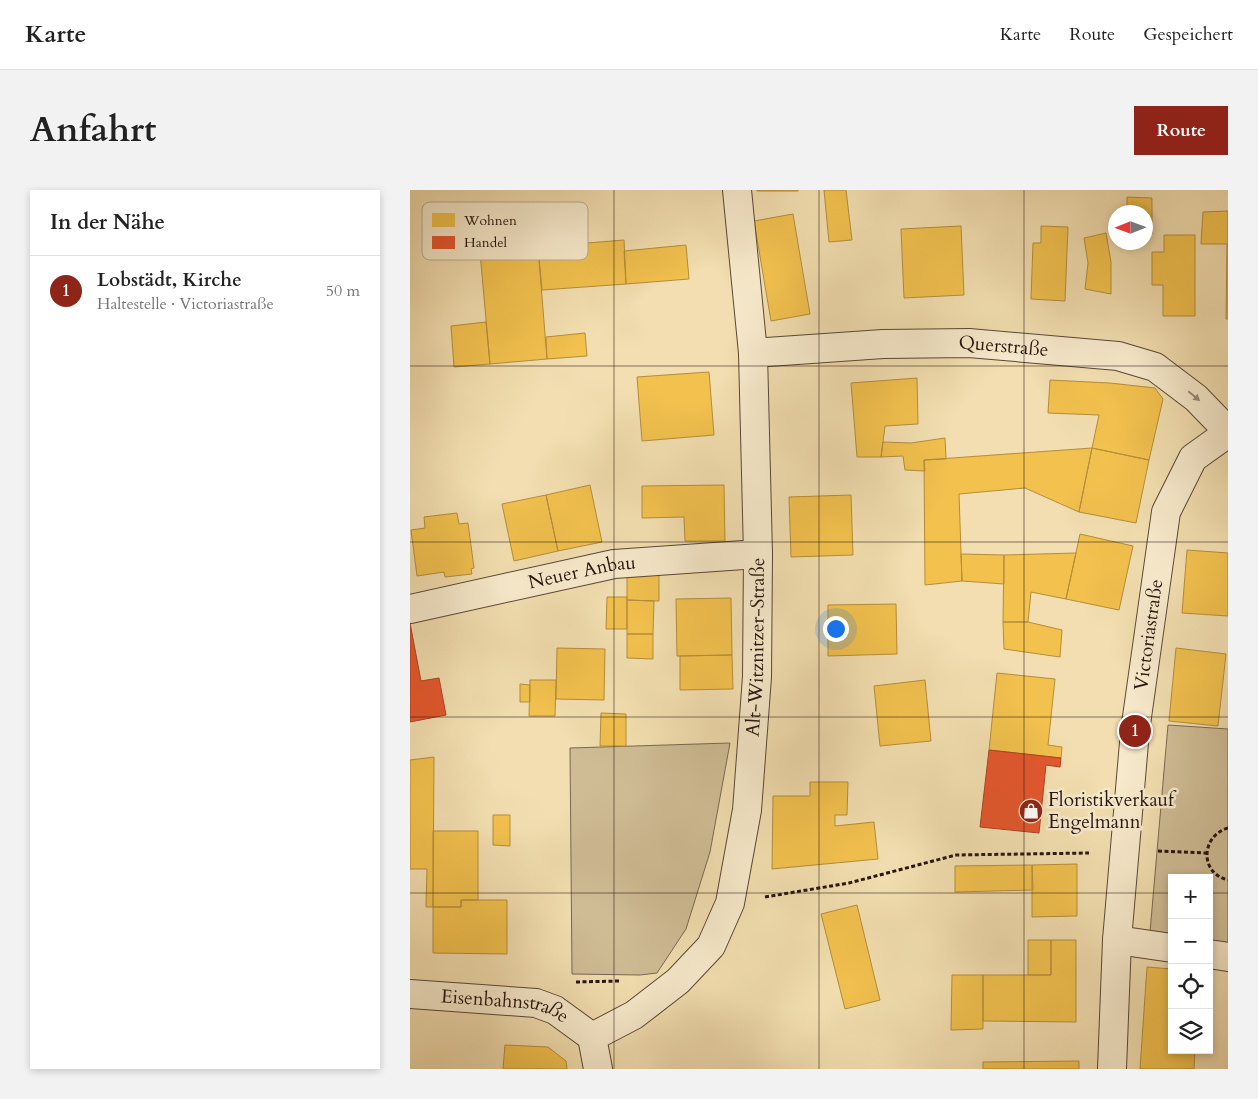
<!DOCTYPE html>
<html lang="de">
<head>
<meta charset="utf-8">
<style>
  :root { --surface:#fff; --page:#f2f2f2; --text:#222; --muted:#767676; --line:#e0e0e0; --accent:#8f2418 }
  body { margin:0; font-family:Cardo,serif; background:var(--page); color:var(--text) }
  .controls { position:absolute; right:15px; bottom:15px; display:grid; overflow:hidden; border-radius:0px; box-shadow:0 2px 8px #0003 }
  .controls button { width:45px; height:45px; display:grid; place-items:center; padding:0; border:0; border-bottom:1px solid var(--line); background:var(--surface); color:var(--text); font:25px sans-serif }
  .compass { position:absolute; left:698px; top:15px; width:45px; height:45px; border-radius:50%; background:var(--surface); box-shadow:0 2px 8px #0003; rotate:269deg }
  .you { position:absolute; left:425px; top:438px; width:18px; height:18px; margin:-12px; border:4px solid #fff; border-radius:50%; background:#1a73e8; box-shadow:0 0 0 8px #1a73e833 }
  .badge { display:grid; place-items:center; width:32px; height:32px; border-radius:50%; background:var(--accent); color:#fff; font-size:16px; font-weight:700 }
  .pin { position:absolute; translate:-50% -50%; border:2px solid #fff; box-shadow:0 1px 5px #0006 }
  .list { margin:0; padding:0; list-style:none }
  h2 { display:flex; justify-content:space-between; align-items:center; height:65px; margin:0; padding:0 20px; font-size:21px }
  h2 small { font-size:16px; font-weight:400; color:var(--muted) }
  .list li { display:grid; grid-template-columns:32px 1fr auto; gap:15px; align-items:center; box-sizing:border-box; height:70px; padding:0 20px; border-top:1px solid var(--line) }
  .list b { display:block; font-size:19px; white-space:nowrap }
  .list p { margin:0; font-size:16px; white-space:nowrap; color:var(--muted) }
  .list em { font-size:16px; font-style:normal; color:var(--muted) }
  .icon { flex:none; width:28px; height:28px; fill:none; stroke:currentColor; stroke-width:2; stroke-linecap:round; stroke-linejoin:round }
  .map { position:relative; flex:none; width:818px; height:879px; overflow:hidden; border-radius:0px }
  header { display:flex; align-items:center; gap:30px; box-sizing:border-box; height:70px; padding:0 25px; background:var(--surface); border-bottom:1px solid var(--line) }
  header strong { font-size:24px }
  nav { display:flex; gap:28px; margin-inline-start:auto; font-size:18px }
  .intro { display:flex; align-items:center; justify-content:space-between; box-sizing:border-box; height:120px; padding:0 30px }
  h1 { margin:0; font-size:35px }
  .button { padding:12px 22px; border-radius:0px; background:var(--accent); color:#fff; font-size:18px; font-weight:700 }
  main { display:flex; gap:30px; padding:0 30px }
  aside { flex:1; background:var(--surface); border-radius:0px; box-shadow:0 2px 8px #0003 }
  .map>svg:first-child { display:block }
  .green { fill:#cfbc95; stroke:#7a6852 }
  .homes { fill:#f2c14e; stroke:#b58d3b }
  .shops { fill:#e4572e; stroke:#ab4325 }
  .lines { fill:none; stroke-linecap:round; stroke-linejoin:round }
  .minor-casing { stroke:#594737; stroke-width:30 }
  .path { stroke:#26150f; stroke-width:3; stroke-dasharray:4 2.5; stroke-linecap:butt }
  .minor { stroke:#f7eacc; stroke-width:28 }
  .oneway { fill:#998a77 }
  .grid { fill:none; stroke:#26150f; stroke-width:1; stroke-opacity:0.55 }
  .labels { text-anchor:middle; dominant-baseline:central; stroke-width:5; stroke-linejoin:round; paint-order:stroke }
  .street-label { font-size:19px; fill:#26150f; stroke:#f7eacc }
  .poi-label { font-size:19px; fill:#26150f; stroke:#f7eacc; text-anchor:start }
  .key { fill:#f7eacc; stroke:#b8aa93; stroke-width:1 }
  .key-label { font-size:14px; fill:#26150f }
</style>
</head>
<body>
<header>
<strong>Karte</strong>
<nav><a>Karte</a><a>Route</a><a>Gespeichert</a></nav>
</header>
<div class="intro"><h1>Anfahrt</h1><a class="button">Route</a></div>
<main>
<aside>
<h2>In der Nähe<small></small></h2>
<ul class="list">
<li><span class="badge">1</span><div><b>Lobstädt, Kirche</b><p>Haltestelle · Victoriastraße</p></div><em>50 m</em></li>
</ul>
</aside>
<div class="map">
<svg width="818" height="879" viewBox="0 0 818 879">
  <rect width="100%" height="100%" fill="#f2deb0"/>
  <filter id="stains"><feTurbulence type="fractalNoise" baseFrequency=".004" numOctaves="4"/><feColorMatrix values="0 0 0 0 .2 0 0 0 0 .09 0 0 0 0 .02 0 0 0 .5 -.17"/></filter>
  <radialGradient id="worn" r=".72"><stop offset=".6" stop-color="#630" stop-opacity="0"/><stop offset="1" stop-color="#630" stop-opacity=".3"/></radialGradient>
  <!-- green -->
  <path class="green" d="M 758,535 L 818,539 L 818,755 L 799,752 L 799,688 L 762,688 L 762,746 L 740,742 Z
    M 320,553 L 300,662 L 276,739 L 247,783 L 230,785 L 162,784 L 160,558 Z"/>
  <!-- homes -->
  <path class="homes" d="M 347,0 L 388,0 L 388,1 L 347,1 Z
    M 414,0 L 436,0 L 442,50 L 419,52 Z
    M 717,7 L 742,8 L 742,44 L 736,44 L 736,22 L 717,22 Z
    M 818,21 L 818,129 L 816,129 L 817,54 L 791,54 L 793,22 Z
    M 383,24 L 400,124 L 361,131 L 344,31 Z
    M 551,36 L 554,105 L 494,108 L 491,39 Z
    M 631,36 L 658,37 L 655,111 L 621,109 L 623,53 L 631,53 Z
    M 696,43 L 701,72 L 701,104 L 675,99 L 678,73 L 674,48 Z
    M 754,45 L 785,45 L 785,126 L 753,126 L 753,95 L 742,95 L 742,62 L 754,62 Z
    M 214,50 L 216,94 L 132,100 L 128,57 Z
    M 276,55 L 279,89 L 216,94 L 214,61 Z
    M 128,57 L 137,169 L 80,174 L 70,62 Z
    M 76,132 L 80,174 L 44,177 L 41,136 Z
    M 175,143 L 177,166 L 137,169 L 136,147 Z
    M 299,182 L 304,245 L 232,251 L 227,187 Z
    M 507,188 L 508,234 L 475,236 L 471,267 L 447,267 L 441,193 Z
    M 640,190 L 700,193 L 745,198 L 753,209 L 739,270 L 682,258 L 689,225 L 638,223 Z
    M 535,248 L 536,269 L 514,270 L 515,281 L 495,280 L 493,266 L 471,267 L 473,252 L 501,253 Z
    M 682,258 L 739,270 L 726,333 L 669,322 Z
    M 682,258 L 669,322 L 615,298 L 549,304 L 552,391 L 515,395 L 514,270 Z
    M 180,295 L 192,352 L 148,361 L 136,305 Z
    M 314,295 L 315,351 L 275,351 L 274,327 L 232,328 L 232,296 Z
    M 136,305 L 148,361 L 104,371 L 92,314 Z
    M 441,305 L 443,365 L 381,367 L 379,307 Z
    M 47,323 L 49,334 L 58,333 L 64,378 L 61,379 L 62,384 L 35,387 L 34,382 L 7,386 L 1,340 L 15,338 L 14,327 Z
    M 670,344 L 723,356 L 709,420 L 656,409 Z
    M 777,360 L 818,363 L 818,426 L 772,423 Z
    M 666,363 L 656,409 L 621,402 L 618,432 L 593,432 L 594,365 Z
    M 551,364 L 594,365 L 594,394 L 552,391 Z
    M 249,378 L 249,411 L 217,410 L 217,382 Z
    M 197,407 L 217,407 L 217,439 L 196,439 Z
    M 321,408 L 322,465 L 267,466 L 266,409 Z
    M 217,410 L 244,411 L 243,444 L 217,444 Z
    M 486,414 L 487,464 L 418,466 L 418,415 Z
    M 593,432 L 618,432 L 652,440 L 650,467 L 594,459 Z
    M 217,444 L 243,444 L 243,469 L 217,468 Z
    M 147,458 L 195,459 L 194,510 L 146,509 Z
    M 766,458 L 816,464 L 808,536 L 759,531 Z
    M 322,465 L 323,499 L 270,500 L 270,466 Z
    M 587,483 L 645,489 L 638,555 L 652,557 L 651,568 L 579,560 Z
    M 120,490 L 146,490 L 145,526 L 119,526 Z
    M 515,490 L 521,551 L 470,556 L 464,496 Z
    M 110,494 L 120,495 L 120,512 L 110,512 Z
    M 191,523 L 216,524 L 216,556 L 190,556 Z
    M 24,567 L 23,717 L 16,717 L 17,679 L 0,679 L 0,570 Z
    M 400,592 L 438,592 L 437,625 L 425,625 L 425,636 L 464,632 L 468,669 L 362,679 L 363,606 L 400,606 Z
    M 83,625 L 100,625 L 100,656 L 83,655 Z
    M 23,641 L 68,641 L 68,710 L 51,710 L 51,717 L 23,717 Z
    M 667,674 L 667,726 L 622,727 L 622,675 Z
    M 622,675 L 623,700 L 545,702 L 545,676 Z
    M 51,710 L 97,710 L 97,764 L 23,763 L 23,717 L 51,717 Z
    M 447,715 L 470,810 L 435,819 L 411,724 Z
    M 618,750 L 641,750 L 641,785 L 618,785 Z
    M 641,750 L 666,750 L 666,832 L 573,831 L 573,785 L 641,785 Z
    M 737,777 L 762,779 L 762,860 L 785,860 L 784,879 L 730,879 Z
    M 542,785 L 573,785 L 573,839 L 541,840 Z
    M 95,855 L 138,857 L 156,871 L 157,879 L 93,879 Z
    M 669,871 L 669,879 L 573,879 L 573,872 Z"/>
  <!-- shops -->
  <path class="shops" d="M 0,433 L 11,491 L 29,488 L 36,525 L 0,532 Z
    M 579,560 L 651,568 L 650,577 L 636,575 L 629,643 L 570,637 Z"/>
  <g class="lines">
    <!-- minor casing -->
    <g class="minor-casing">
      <g id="minor">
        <path id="s1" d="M 343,163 L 473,154 L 559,153 L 708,166 L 745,177 L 786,208 L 818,241"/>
        <path id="s2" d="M 0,419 L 204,374 L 348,364"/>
        <path d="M 707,750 L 762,758"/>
        <path d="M 799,764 L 818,767"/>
        <path id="s3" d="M 0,804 L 126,813 L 145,820 L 182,847"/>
        <path id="s4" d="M 182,847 L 224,825 L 268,791 L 301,756 L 320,713 L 337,620 L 347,487 L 348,364 L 343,163 L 327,0"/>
        <path d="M 182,847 L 188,879"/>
        <path id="s5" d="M 702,879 L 707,750 L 725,541 L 756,322 L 783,268 L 818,243"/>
      </g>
    </g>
    <!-- path -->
    <path class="path" d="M 818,638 C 791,646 789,683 818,690
      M 748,661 L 796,663
      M 355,707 L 439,693 L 546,665 L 679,663
      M 166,792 L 209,791"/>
    <!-- minor -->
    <use href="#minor" class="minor"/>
  </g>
  <!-- one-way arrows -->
  <defs><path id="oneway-solid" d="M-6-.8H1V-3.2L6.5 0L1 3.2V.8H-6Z" transform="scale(1.25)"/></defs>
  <use class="oneway" href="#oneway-solid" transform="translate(784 206) rotate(40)"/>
  <!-- grid -->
  <path class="grid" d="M 204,0 L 204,879M 409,0 L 409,879M 614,0 L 614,879M 0,176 L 818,176M 0,352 L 818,352M 0,527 L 818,527M 0,703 L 762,703M 799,703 L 818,703"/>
  <!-- icons -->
  <defs>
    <g id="shop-disc" transform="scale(1.25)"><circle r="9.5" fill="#8f2418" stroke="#f7eacc"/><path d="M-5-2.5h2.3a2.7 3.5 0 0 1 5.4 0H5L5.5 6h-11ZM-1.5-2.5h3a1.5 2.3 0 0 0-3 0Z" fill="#fff"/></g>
  </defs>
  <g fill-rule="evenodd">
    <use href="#shop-disc" x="621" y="621"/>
  </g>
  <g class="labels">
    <!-- street labels -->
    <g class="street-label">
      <text stroke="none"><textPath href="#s1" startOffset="251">Querstraße</textPath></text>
      <text stroke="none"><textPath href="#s2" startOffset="176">Neuer Anbau</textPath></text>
      <text stroke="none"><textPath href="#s5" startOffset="436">Victoriastraße</textPath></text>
      <text stroke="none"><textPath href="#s4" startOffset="456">Alt-Witznitzer-Straße</textPath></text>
      <text stroke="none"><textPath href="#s3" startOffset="96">Eisenbahnstraße</textPath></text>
    </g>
    <!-- poi labels -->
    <g class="poi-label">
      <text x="638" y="610">Floristikverkauf<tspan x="638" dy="22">Engelmann</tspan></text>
    </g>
  </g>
  <!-- legend -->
  <rect x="12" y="12" width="166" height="58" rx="8" class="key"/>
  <rect x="22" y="23" width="23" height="14" fill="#f2c14e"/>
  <rect x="22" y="46" width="23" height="13" fill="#e4572e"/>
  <g class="key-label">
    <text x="54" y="35">Wohnen</text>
    <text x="54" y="57">Handel</text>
  </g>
  <rect width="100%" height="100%" filter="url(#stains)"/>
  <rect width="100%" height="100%" fill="url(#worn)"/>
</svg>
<div class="controls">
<button>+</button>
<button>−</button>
<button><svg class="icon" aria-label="locate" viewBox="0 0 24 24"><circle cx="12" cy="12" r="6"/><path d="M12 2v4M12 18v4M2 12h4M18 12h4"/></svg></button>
<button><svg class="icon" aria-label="layers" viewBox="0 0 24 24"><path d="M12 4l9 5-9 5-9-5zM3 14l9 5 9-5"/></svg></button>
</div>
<svg class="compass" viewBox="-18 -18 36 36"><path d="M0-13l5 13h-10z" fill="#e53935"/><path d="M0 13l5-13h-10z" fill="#767676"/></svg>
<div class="you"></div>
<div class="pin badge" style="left:725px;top:541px">1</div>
</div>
</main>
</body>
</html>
